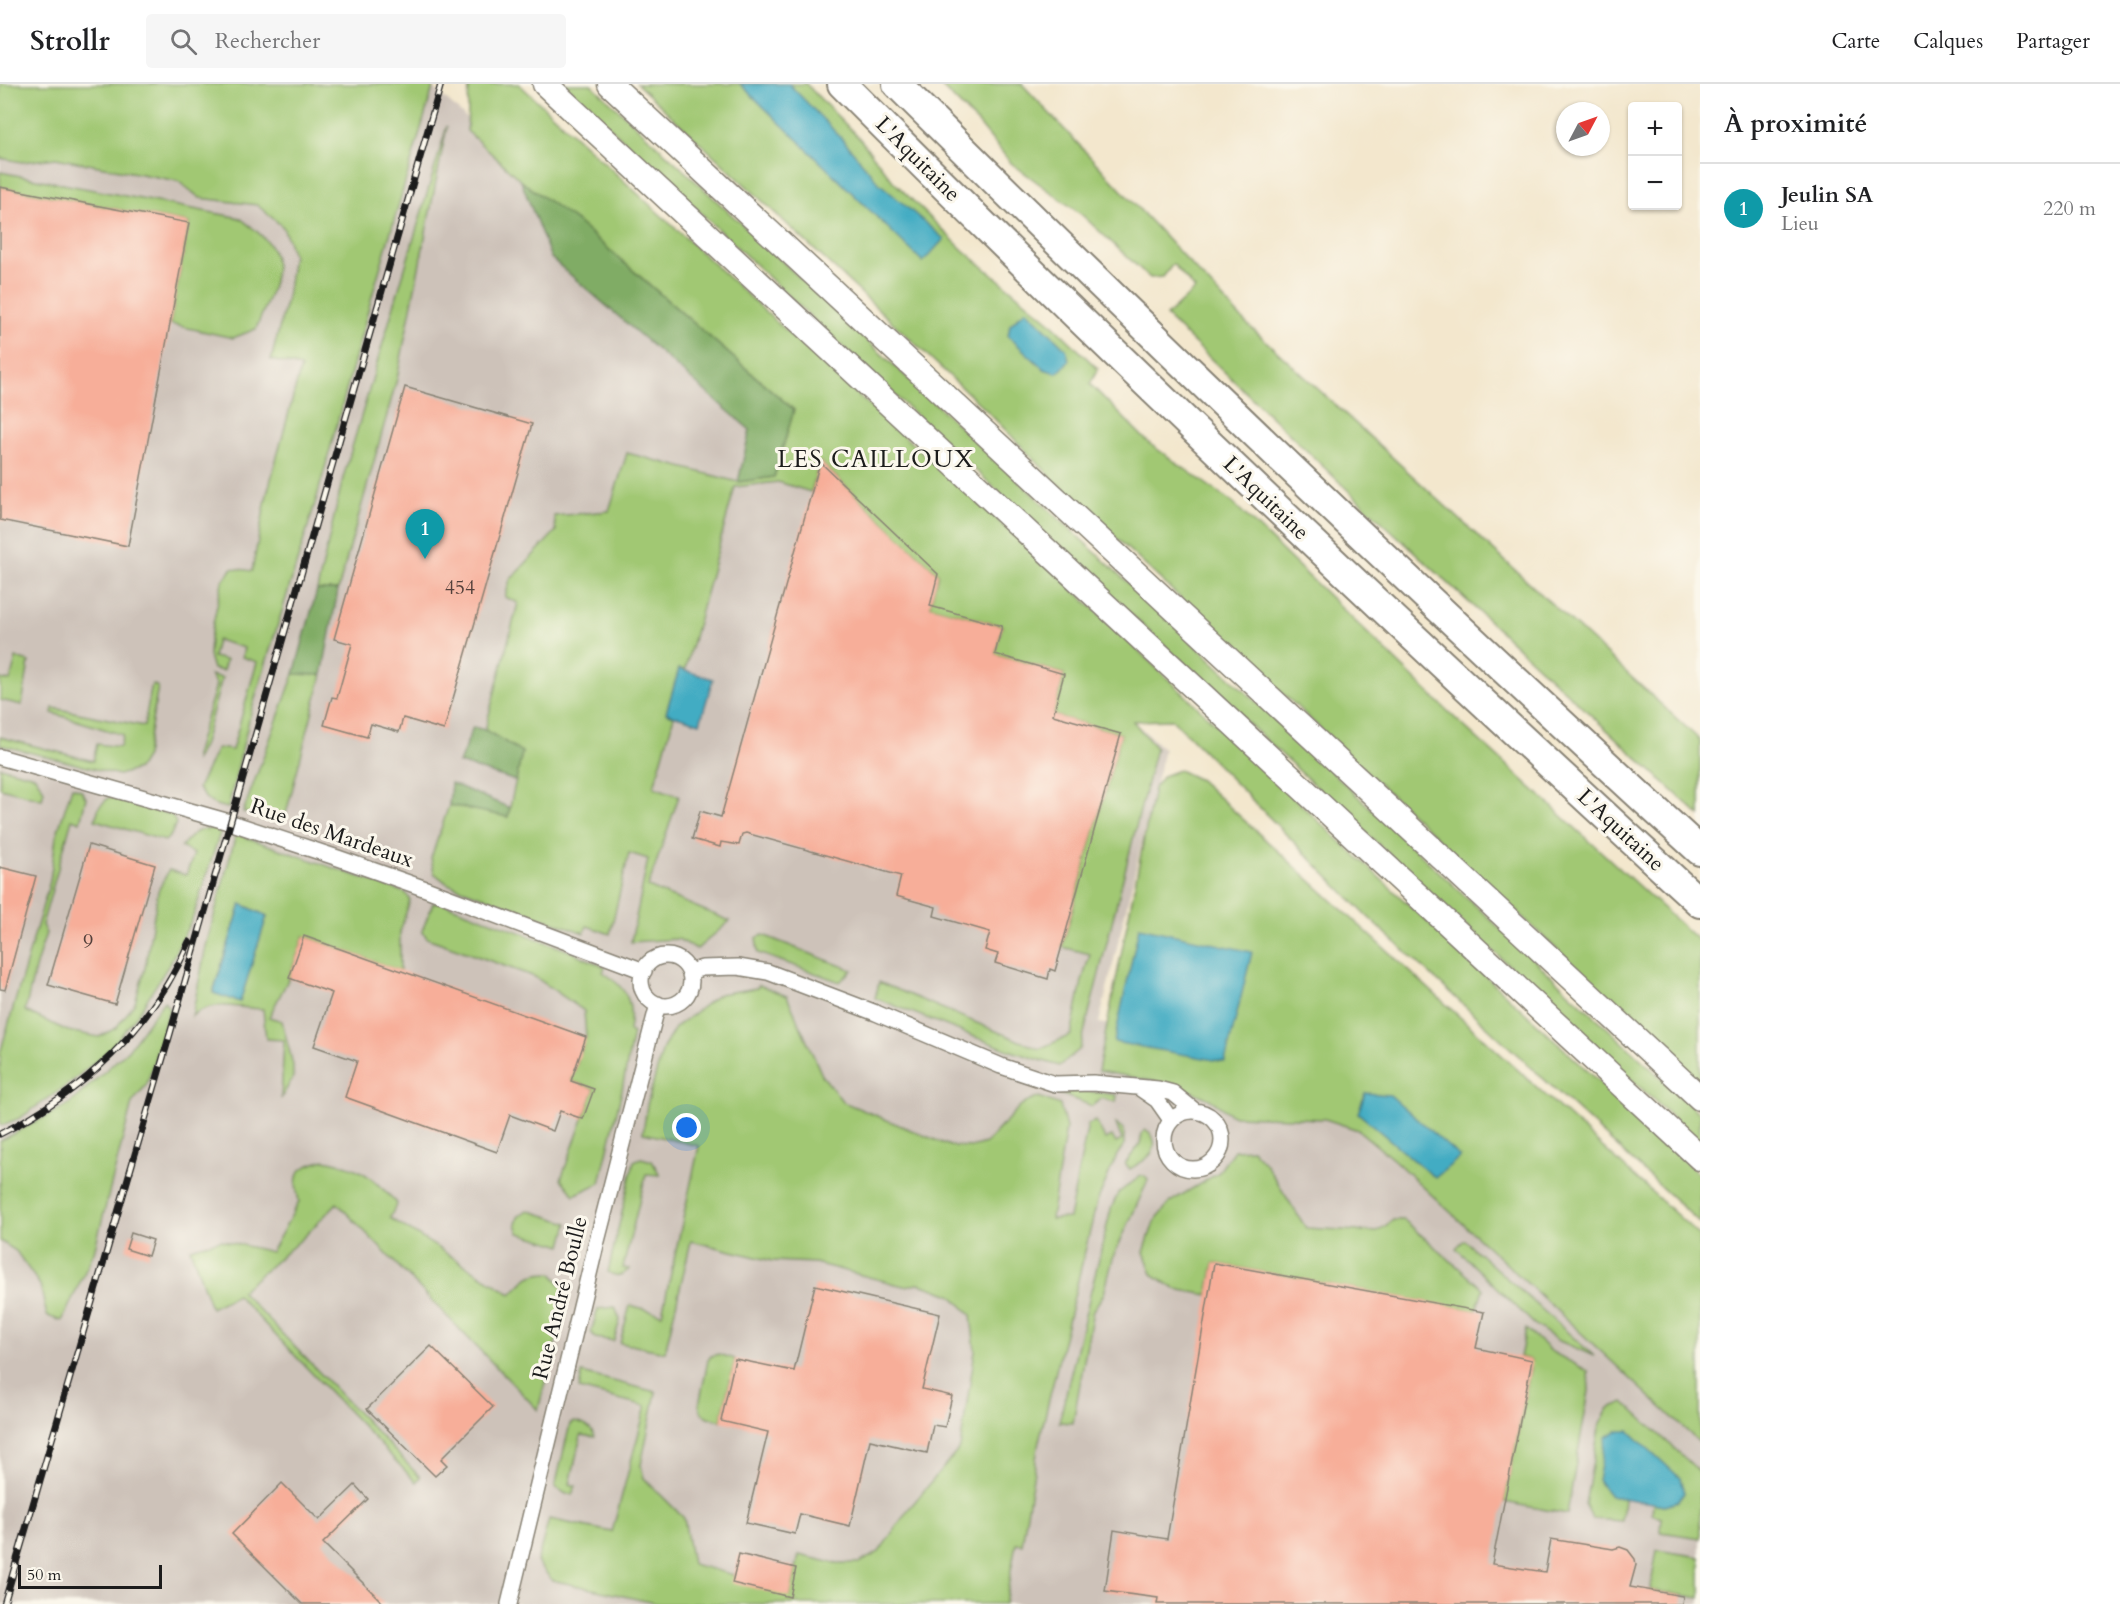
<!DOCTYPE html>
<html lang="fr">
<head>
<meta charset="utf-8">
<style>
  :root { --surface:#fff; --page:#f6f6f6; --text:#202124; --muted:#757577; --line:#e0e0e0; --accent:#0b8043 }
  body { margin:0; font-family:Cardo,serif; background:var(--page); color:var(--text) }
  .controls { position:absolute; right:18px; top:18px; display:grid; overflow:hidden; border-radius:6px; box-shadow:0 2px 4px #0004 }
  .controls button { width:54px; height:54px; display:grid; place-items:center; padding:0; border:0; border-bottom:2px solid var(--line); background:var(--surface); color:var(--text); font:30px sans-serif }
  .compass { position:absolute; left:1556px; top:18px; width:54px; height:54px; border-radius:50%; background:var(--surface); box-shadow:0 2px 4px #0004; rotate:49deg }
  .scale { position:absolute; left:18px; bottom:15px; width:144px; box-sizing:border-box; padding-left:6px; border:3px solid #1c1c1c; border-top:0; font-size:16px; line-height:21px; white-space:nowrap; color:#1c1c1c; -webkit-text-stroke:4px #fbf7ec; paint-order:stroke }
  .you { position:absolute; left:687px; top:1044px; width:21px; height:21px; margin:-15px; border:4px solid #fff; border-radius:50%; background:#1a73e8; box-shadow:0 0 0 9px #1a73e833 }
  .badge { display:grid; place-items:center; width:39px; height:39px; border-radius:50%; background:var(--accent); color:#fff; font-size:20px; font-weight:700 }
  .pin { position:absolute; translate:-50% -50px; filter:drop-shadow(0 2px 3px #0008) }
  .pin::after { content:''; position:absolute; top:32px; width:21px; height:18px; background:inherit; clip-path:polygon(0 0,100% 0,50% 100%) }
  .list { margin:0; padding:0; list-style:none }
  h2 { display:flex; justify-content:space-between; align-items:center; height:78px; margin:0; padding:0 24px; font-size:26px }
  h2 small { font-size:20px; font-weight:400; color:var(--muted) }
  .list li { display:grid; grid-template-columns:39px 1fr auto; gap:18px; align-items:center; box-sizing:border-box; height:90px; padding:0 24px; border-top:2px solid var(--line) }
  .list b { display:block; font-size:22px; white-space:nowrap }
  .list p { margin:0; font-size:20px; white-space:nowrap; color:var(--muted) }
  .list em { font-size:20px; font-style:normal; color:var(--muted) }
  .icon { flex:none; width:33px; height:33px; fill:none; stroke:currentColor; stroke-width:2; stroke-linecap:round; stroke-linejoin:round }
  .map { position:relative; flex:none; width:1700px; height:1520px; overflow:hidden }
  header { display:flex; align-items:center; gap:36px; box-sizing:border-box; height:84px; padding:0 30px; background:var(--surface); border-bottom:2px solid var(--line) }
  header strong { font-size:28px }
  nav { display:flex; gap:33px; margin-inline-start:auto; font-size:21px }
  .search { width:420px; height:54px; background:var(--page); display:flex; align-items:center; gap:15px; box-sizing:border-box; padding:0 21px; border-radius:6px; color:var(--muted); font-size:22px }
  main { display:flex }
  aside { flex:1; background:var(--surface) }
  .map>svg:first-child { display:block }
  .industrial { fill:#cdc2b9 }
  .green { fill:#a1c873; stroke:#5e7248; stroke-width:1.5; fill-rule:evenodd }
  .forest { fill:#80ac65; stroke:#4e6440; stroke-width:1.5 }
  .water { fill:#43acc3; stroke:#306470; stroke-width:1.5 }
  .building { fill:#f7ae99 }
  .lines { fill:none; stroke-linecap:round; stroke-linejoin:round }
  .minor-casing { stroke:#888274; stroke-width:18 }
  .primary-casing { stroke:#888274; stroke-width:27 }
  .motorway-casing { stroke:#888274; stroke-width:32 }
  .minor { stroke:#fff; stroke-width:15 }
  .primary { stroke:#fff; stroke-width:24 }
  .motorway { stroke:#fff; stroke-width:28 }
  .rail-casing { stroke:#1c1c1c; stroke-width:7 }
  .rail { stroke:#fbf7ec; stroke-width:4.5; stroke-dasharray:14; stroke-linecap:butt }
  .labels { text-anchor:middle; dominant-baseline:central; stroke-width:6; stroke-linejoin:round; paint-order:stroke }
  .number-label { font-size:20px; fill:#53403b }
  .street-label { font-size:22px; fill:#1c1c1c; stroke:#fbf7ec }
  .neighbourhood-label { font-size:24px; letter-spacing:1.5px; fill:#1c1c1c; stroke:#fbf7ec }
</style>
</head>
<body>
<header>
<strong>Strollr</strong>
<div class="search"><svg class="icon" aria-label="search" viewBox="0 0 24 24"><circle cx="10" cy="10" r="6"/><path d="M15 15l6 6"/></svg>Rechercher</div>
<nav><a>Carte</a><a>Calques</a><a>Partager</a></nav>
</header>
<main>
<div class="map">
<svg width="1700" height="1520" viewBox="0 0 1700 1520">
  <rect width="100%" height="100%" fill="#fbf7ec"/>
  <filter id="ink" filterUnits="userSpaceOnUse"><feTurbulence type="fractalNoise" baseFrequency=".0167" numOctaves="2"/><feDisplacementMap in="SourceGraphic" scale="12" xChannelSelector="R" yChannelSelector="G"/><feConvolveMatrix kernelMatrix="1 2 1 2 8 2 1 2 1" color-interpolation-filters="sRGB"/></filter>
  <filter id="wash" filterUnits="userSpaceOnUse"><feTurbulence type="fractalNoise" baseFrequency=".008" numOctaves="4" result="noise"/><feDisplacementMap in="SourceGraphic" scale="24" xChannelSelector="R" yChannelSelector="G"/><feGaussianBlur stdDeviation="1.35" result="paint"/><feColorMatrix in="noise" values="0 0 0 0 0 0 0 0 0 0 0 0 0 0 0 0 0 1.4 0 .05"/><feComposite in="paint" operator="in"/></filter>
  <g filter="url(#wash)">
    <rect width="100%" height="100%" fill="#f3e7cd"/>
    <!-- industrial -->
    <path class="industrial" d="M 0,0 L 429,0 L 1164,665 L 1099,939 L 1245,967 L 1362,995 L 1700,1309 L 1700,1520 L 0,1520 Z"/>
    <!-- green -->
    <path class="green" d="M 0,0 L 434,0 L 374,205 L 317,413 L 251,628 L 228,724 C 213,722 206,717 198,704 L 217,664 L 232,666 L 257,578 L 242,573 L 244,564 L 217,556 L 213,573 L 226,576 L 223,587 L 213,585 L 209,572 L 210,554 L 222,498 L 232,484 L 252,487 L 267,410 L 301,283 L 271,276 L 287,214 L 293,171 L 283,143 L 257,121 L 200,114 L 178,97 L 56,74 L 22,78 L 0,74 Z
      M 469,0 L 519,0 L 794,254 L 1038,472 L 1311,730 L 1700,1091 L 1700,1139 L 1368,833 L 1173,636 L 1133,637 L 1156,664 L 1080,965 L 1059,982 L 1011,967 L 875,914 L 879,898 L 1039,965 L 1071,951 L 1082,897 L 1090,870 L 1062,863 L 1121,650 L 1053,631 L 1064,590 L 995,570 L 1002,542 L 930,522 L 938,490 L 820,378 L 811,408 L 778,398 L 735,403 L 685,586 L 679,585 L 666,629 L 674,632 L 654,703 L 679,712 L 648,803 L 730,837 L 697,865 L 678,855 L 631,858 L 648,775 L 629,769 L 610,850 L 587,842 L 584,849 L 448,800 L 434,789 L 431,774 L 449,721 L 508,732 L 522,668 L 485,646 L 518,519 L 505,513 L 510,496 L 556,447 L 554,432 L 609,427 L 627,369 L 738,398 L 774,393 L 794,326 L 576,137 L 521,97 L 467,47 Z
      M 564,0 L 591,0 L 1700,1030 L 1700,1059 L 847,267 Z
      M 637,0 L 806,0 L 860,55 L 893,97 L 963,166 L 1049,237 L 1098,285 L 1090,300 L 1150,360 L 1233,419 L 1455,634 L 1700,858 L 1700,999 L 1056,398 L 985,325 Z
      M 939,0 L 1022,0 L 1244,237 L 1700,656 L 1700,732 L 1356,414 L 1166,232 L 1195,205 L 1173,180 L 1163,193 L 1150,194 L 1082,131 L 1011,79 L 979,40 Z
      M 447,42 L 397,295 L 338,506 L 317,506 L 343,394 Z
      M 0,88 L 240,134 C 251,143 267,153 273,168 C 283,191 264,223 256,245 L 233,254 L 170,240 L 189,139 L 0,103 Z
      M 16,574 L 29,578 L 22,621 L 0,616 L 0,595 L 10,597 Z
      M 294,590 L 322,591 L 286,730 L 274,738 L 243,728 Z
      M 210,591 L 222,594 L 204,660 L 195,678 L 195,671 L 216,601 Z
      M 152,600 L 158,603 L 146,672 L 138,685 L 119,691 L 0,661 L 0,653 L 93,677 L 97,660 L 120,663 L 123,651 L 52,629 L 53,624 L 144,642 Z
      M 0,683 L 35,692 L 44,706 L 42,715 L 0,704 Z
      M 1179,686 L 1200,696 L 1700,1152 L 1700,1359 L 1395,1077 L 1358,1046 L 1325,1035 L 1234,1032 C 1224,1027 1216,1018 1207,1014 C 1173,998 1134,994 1098,987 L 1154,704 L 1163,692 Z
      M 72,703 L 81,706 L 86,714 L 80,738 L 72,735 L 42,841 L 46,849 L 36,881 L 25,927 L 68,947 L 99,953 L 116,944 L 135,919 L 145,884 L 158,807 L 169,786 L 186,791 L 194,770 L 181,763 C 194,747 200,742 221,746 L 193,833 L 170,879 L 138,930 L 109,966 L 66,1002 L 20,1034 L 0,1042 L 0,969 L 50,797 L 56,753 Z
      M 109,713 L 172,731 L 176,739 L 171,751 L 165,757 L 95,736 L 99,723 Z
      M 236,750 L 406,809 L 410,816 L 400,848 L 400,887 L 304,852 L 289,894 L 269,933 L 282,937 L 293,981 L 293,993 L 281,1015 L 284,956 L 266,955 L 263,925 C 238,925 213,914 192,932 L 206,862 ZM 241,820 L 267,832 L 240,917 L 213,908 Z
      M 440,818 L 572,868 L 605,883 L 603,888 C 627,904 634,918 629,947 L 633,949 L 622,1006 L 600,1099 L 574,1111 L 561,1095 L 594,1005 L 571,997 L 586,953 L 584,927 L 535,893 L 427,854 L 422,847 L 433,819 Z
      M 763,851 L 852,886 L 840,898 L 758,869 L 756,854 Z
      M 759,901 L 787,912 L 822,991 L 843,1018 L 950,1062 L 971,1063 L 986,1059 L 1021,1021 L 1039,1013 L 1060,1021 L 1066,1044 L 1051,1135 L 1069,1134 L 1088,1040 L 1096,1037 L 1105,1055 L 1112,1052 L 1116,1059 L 1122,1056 L 1116,1040 L 1124,1045 L 1124,1061 L 1117,1071 L 1097,1118 L 1039,1357 L 1022,1460 L 1016,1459 L 1005,1520 L 659,1520 L 552,1496 L 537,1478 L 549,1435 L 612,1448 L 646,1322 L 579,1305 L 582,1289 L 656,1308 L 641,1381 L 644,1394 L 684,1434 L 692,1480 L 734,1491 L 790,1512 L 799,1471 L 833,1479 L 859,1479 L 879,1468 L 907,1427 L 960,1364 L 975,1267 L 971,1231 L 951,1211 L 920,1200 L 903,1202 L 815,1179 L 772,1177 L 691,1157 L 665,1268 L 620,1259 L 630,1221 L 662,1230 L 699,1062 L 643,1049 L 647,1021 L 663,964 L 675,944 L 719,910 L 757,904 Z
      M 164,917 L 169,925 L 147,1000 L 132,1019 L 94,1168 L 62,1237 L 47,1232 L 40,1201 L 16,1167 L 0,1157 L 0,1057 L 69,1020 L 128,966 Z
      M 1060,1006 L 1087,1007 L 1117,1011 L 1116,1018 L 1102,1014 L 1092,1022 L 1060,1010 Z
      M 1145,1046 C 1151,1048 1152,1050 1154,1057 C 1157,1072 1141,1078 1130,1085 L 1125,1080 L 1140,1060 L 1142,1049 Z
      M 1252,1065 L 1265,1079 L 1306,1144 L 1377,1148 L 1393,1136 L 1404,1136 L 1483,1205 L 1476,1227 L 1214,1179 L 1208,1211 L 1175,1205 L 1152,1190 L 1144,1168 L 1154,1138 L 1170,1118 L 1218,1089 L 1234,1066 Z
      M 641,1074 L 652,1077 L 660,1091 L 646,1090 L 623,1184 L 630,1185 C 621,1192 617,1194 608,1188 L 634,1077 Z
      M 325,1076 C 364,1084 370,1092 397,1119 L 390,1134 L 511,1210 C 527,1194 528,1189 552,1189 L 568,1210 L 538,1326 L 337,1119 L 304,1153 L 241,1207 L 420,1393 L 416,1398 L 237,1211 L 211,1224 L 190,1164 L 221,1156 L 271,1168 L 299,1118 C 293,1089 295,1084 325,1076 Z
      M 1141,1092 L 1145,1092 L 1148,1096 L 1113,1174 L 1104,1210 L 1093,1226 L 1073,1339 L 1059,1338 L 1111,1125 L 1118,1109 Z
      M 527,1126 L 568,1139 L 562,1162 L 519,1149 L 516,1140 L 518,1133 Z
      M 1464,1156 L 1594,1272 L 1557,1256 L 1534,1240 L 1456,1164 Z
      M 615,1223 L 620,1236 L 614,1257 L 595,1254 L 591,1248 L 598,1225 Z
      M 1526,1245 L 1552,1268 L 1588,1287 L 1589,1307 L 1567,1430 L 1504,1418 L 1532,1276 L 1520,1273 Z
      M 719,1270 L 735,1275 L 721,1337 L 706,1332 L 701,1328 L 699,1321 L 708,1276 L 711,1272 Z
      M 1624,1318 L 1700,1388 L 1700,1454 L 1661,1448 L 1662,1434 L 1652,1430 L 1653,1419 L 1664,1421 L 1678,1417 L 1610,1412 L 1624,1414 L 1622,1437 L 1593,1435 L 1585,1420 L 1600,1339 L 1609,1324 Z
      M 574,1338 C 585,1340 591,1343 595,1353 L 581,1351 L 570,1400 L 576,1402 L 572,1410 L 566,1410 L 555,1403 L 570,1340 Z
      M 1657,1466 L 1700,1473 L 1700,1514 L 1650,1506 Z"/>
    <!-- forest -->
    <path class="forest" d="M 521,97 L 576,137 L 794,326 L 774,393 L 738,398 L 750,346 L 551,174 Z
      M 317,506 L 338,506 L 322,591 L 294,590 Z
      M 473,643 L 485,646 L 522,668 L 516,697 L 459,679 Z
      M 451,699 L 510,724 L 508,733 L 449,721 Z"/>
    <!-- water -->
    <path class="water" d="M 740,0 L 789,0 L 844,57 L 879,99 L 944,155 L 923,178 Z
      M 1026,226 L 1066,265 L 1069,276 L 1062,285 L 1056,289 L 1044,285 L 1008,252 L 1010,241 Z
      M 679,585 L 713,595 L 700,639 L 666,629 Z
      M 241,820 L 267,832 L 240,918 L 213,909 Z
      M 1139,843 L 1252,868 L 1225,978 L 1114,958 Z
      M 1365,1009 L 1390,1011 L 1460,1073 L 1435,1094 L 1358,1029 Z
      M 1617,1347 L 1629,1347 L 1680,1394 L 1684,1409 L 1678,1417 L 1664,1421 L 1610,1412 L 1598,1397 L 1606,1353 Z"/>
    <g id="blocks">
      <!-- building -->
      <path class="building" d="M 0,103 L 189,139 L 128,462 L 0,436 Z
        M 405,303 L 532,340 L 444,646 L 403,634 L 399,648 L 371,640 L 367,653 L 324,641 L 332,613 L 337,614 L 352,560 L 334,555 Z
        M 820,378 L 938,490 L 930,522 L 1002,542 L 995,570 L 1064,590 L 1053,631 L 1121,650 L 1055,887 L 1050,885 L 1048,895 L 995,879 L 998,870 L 985,866 L 990,848 L 934,832 L 936,823 L 896,812 L 901,792 L 746,749 L 742,750 L 739,761 L 721,758 L 720,763 L 692,755 L 700,727 L 721,733 Z
        M 89,761 L 155,781 L 115,920 L 48,901 Z
        M 0,783 L 36,792 L 5,906 L 0,905 Z
        M 304,852 L 586,953 L 571,997 L 594,1005 L 583,1035 L 560,1027 L 553,1047 L 510,1031 L 497,1068 L 345,1013 L 357,977 L 314,962 L 332,909 L 289,894 Z
        M 131,1149 L 153,1156 L 148,1172 L 126,1165 Z
        M 1214,1179 L 1484,1228 L 1476,1264 L 1532,1276 L 1492,1480 L 1545,1488 L 1551,1455 L 1613,1465 L 1620,1463 L 1628,1466 L 1635,1475 L 1636,1481 L 1630,1503 L 1683,1512 L 1682,1520 L 1157,1520 L 1158,1514 L 1105,1507 L 1114,1446 L 1167,1455 Z
        M 815,1201 L 940,1230 L 922,1305 L 952,1312 L 945,1343 L 933,1341 L 927,1369 L 870,1356 L 850,1442 L 800,1430 L 795,1450 L 746,1439 L 768,1348 L 721,1337 L 735,1275 L 794,1287 Z
        M 431,1262 L 493,1323 L 441,1375 L 447,1381 L 435,1392 L 367,1325 Z
        M 282,1399 L 319,1436 L 355,1401 L 368,1415 L 323,1459 L 384,1520 L 302,1520 L 232,1450 Z
        M 739,1470 L 796,1484 L 790,1513 L 732,1499 Z"/>
    </g>
  </g>
  <g filter="url(#ink)">
    <use href="#blocks" fill-opacity="0" stroke="#888274" stroke-width="1.5"/>
    <g class="lines">
      <!-- minor casing -->
      <g class="minor-casing">
        <path id="minor" d="M 0,673 L 229,738 L 338,774 L 426,805 L 644,887
          M641 897a25 25 0 1 1 50 0a25 25 0 1 1-50 0Z
          M 690,888 L 702,884 L 738,883 L 768,888 L 876,929 L 1001,982 L 1055,1000 L 1093,999 L 1158,1005 L 1173,1009 L 1195,1027
          M 1141,1005 L 1157,1016 L 1171,1036
          M1164 1056a29 29 0 1 1 58 0a29 29 0 1 1-58 0Z
          M 509,1520 L 596,1161 L 658,920"/>
      </g>
      <!-- primary casing -->
      <g class="primary-casing">
        <path id="primary" d="M 545,0 L 1700,1074
          M 610,0 L 1700,1014"/>
      </g>
      <!-- motorway casing -->
      <g class="motorway-casing">
        <path id="motorway" d="M 842,0 C 1121,280 1409,552 1700,819
          M 897,0 C 1160,261 1427,517 1700,767"/>
      </g>
      <!-- minor -->
      <use href="#minor" class="minor"/>
      <!-- primary -->
      <use href="#primary" class="primary"/>
      <!-- motorway -->
      <use href="#motorway" class="motorway"/>
      <!-- rail casing -->
      <g class="rail-casing">
        <path id="rail" d="M 0,1050 C 83,1008 152,944 189,858
          M 4,1520 L 170,950 L 441,0"/>
      </g>
      <!-- rail -->
      <use href="#rail" class="rail"/>
    </g>
  </g>
  <g class="labels">
    <!-- number labels -->
    <g class="number-label">
      <text x="460" y="503">454</text>
      <text x="88" y="857">9</text>
    </g>
    <!-- street labels -->
    <g class="street-label">
      <text transform="translate(918 75) rotate(45)">L'Aquitaine</text>
      <text transform="translate(1266 414) rotate(44)">L'Aquitaine</text>
      <text transform="translate(1621 746) rotate(43)">L'Aquitaine</text>
      <text transform="translate(332 749) rotate(19)">Rue des Mardeaux</text>
      <text transform="translate(560 1214) rotate(-76)">Rue André Boulle</text>
    </g>
    <!-- neighbourhood labels -->
    <g class="neighbourhood-label">
      <text x="876" y="375">LES CAILLOUX</text>
    </g>
  </g>
</svg>
<div class="controls">
<button>+</button>
<button>−</button>
</div>
<svg class="compass" viewBox="-18 -18 36 36"><path d="M0-13l5 13h-10z" fill="#e53935"/><path d="M0 13l5-13h-10z" fill="#757577"/></svg>
<div class="scale">50 m</div>
<div class="you"></div>
<div class="pin badge" style="left:425px;top:475px;background:#0f9aa8">1</div>
</div>
<aside>
<h2>À proximité<small></small></h2>
<ul class="list">
<li><span class="badge" style="background:#0f9aa8">1</span><div><b>Jeulin SA</b><p>Lieu</p></div><em>220 m</em></li>
</ul>
</aside>
</main>
</body>
</html>
